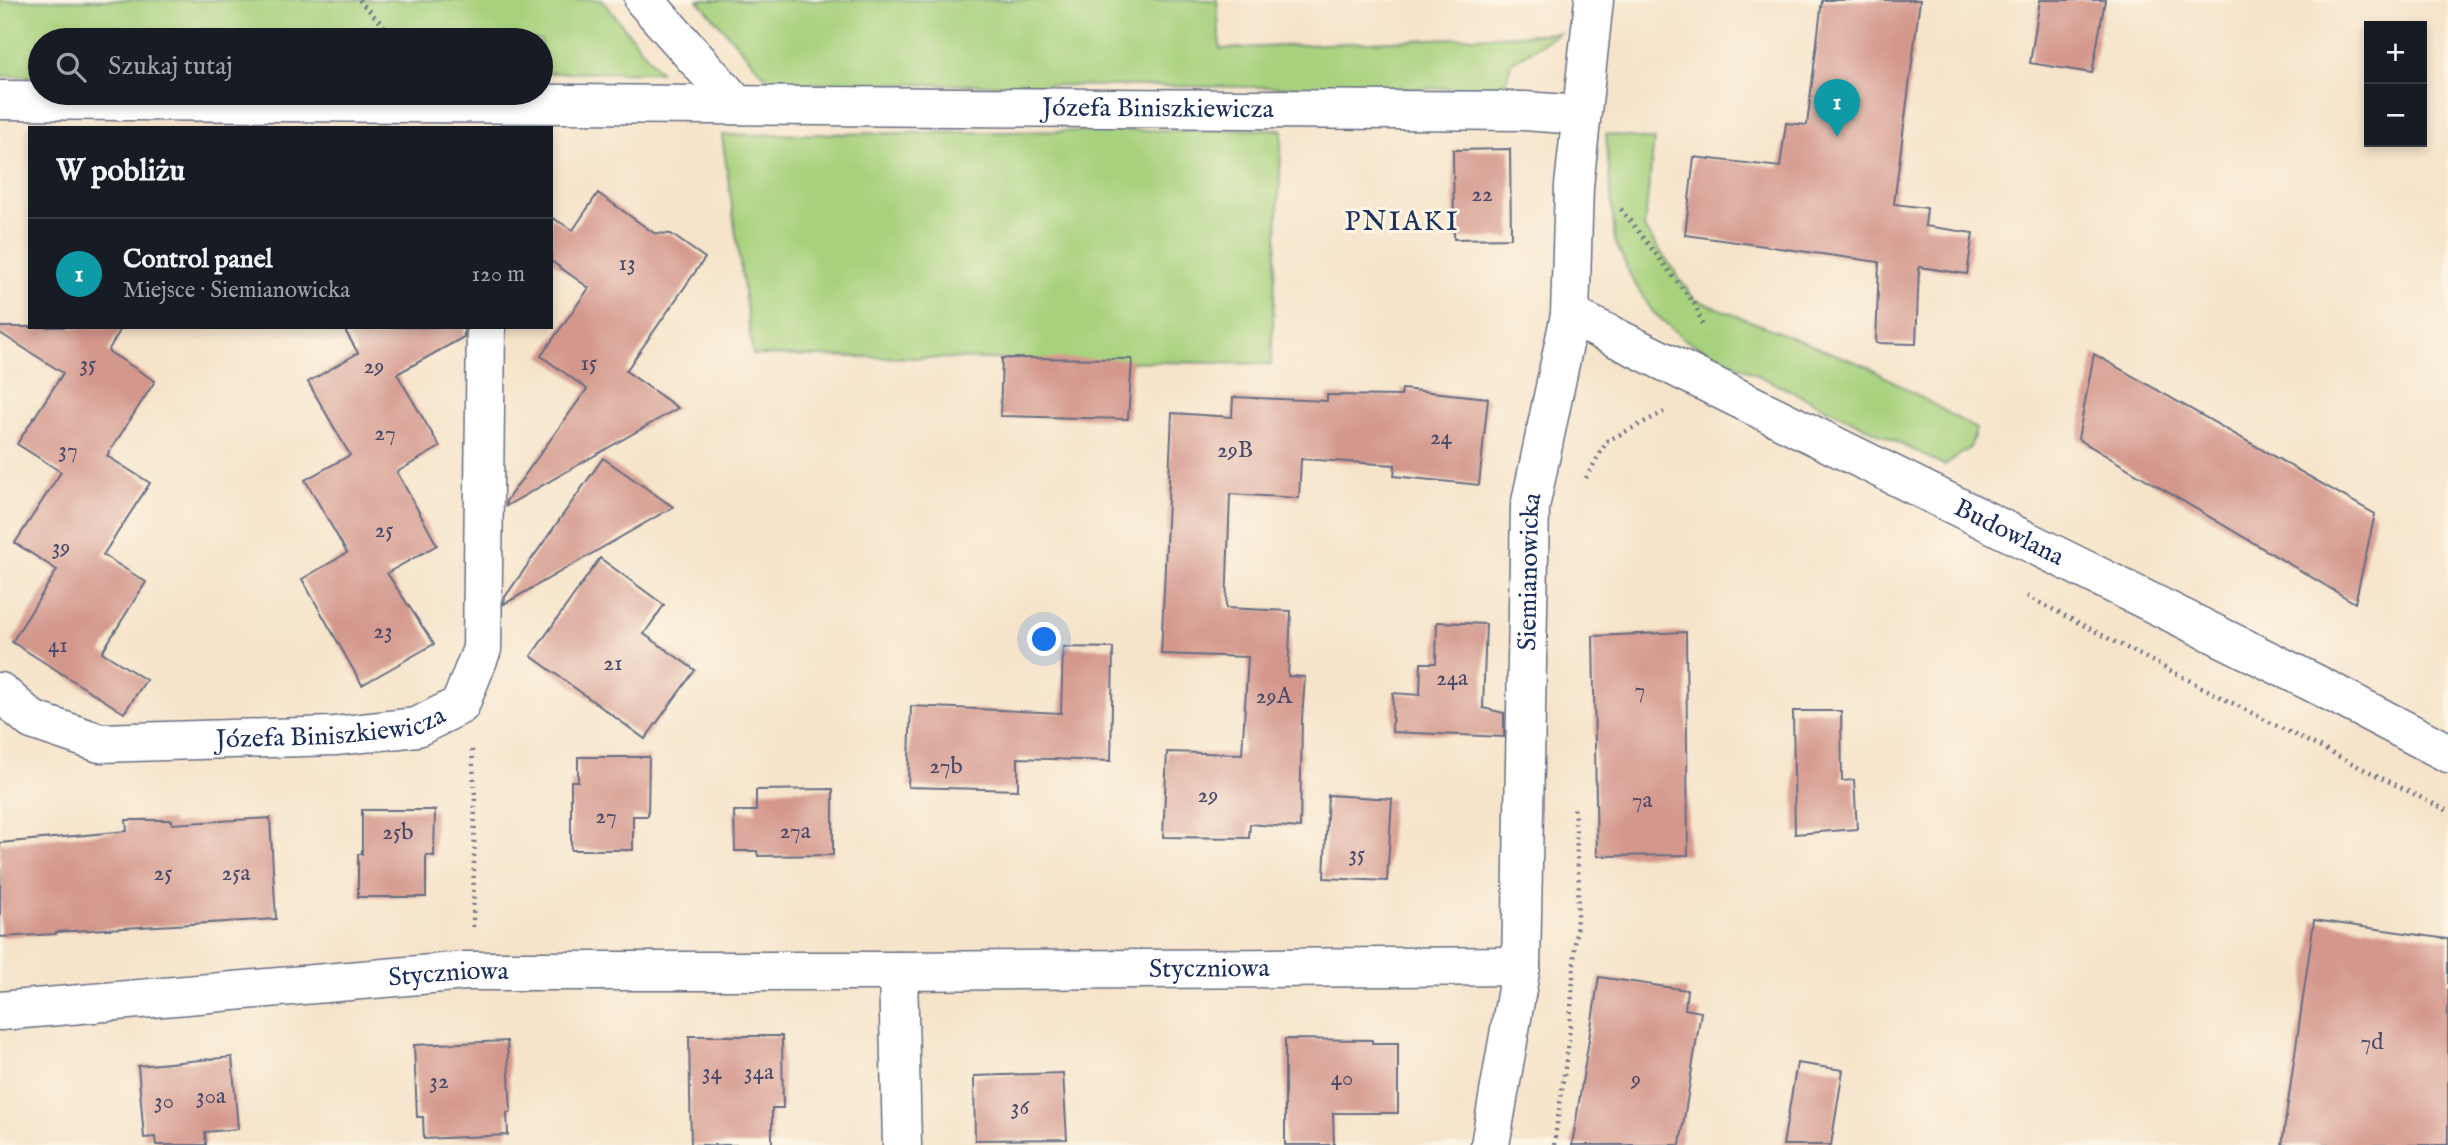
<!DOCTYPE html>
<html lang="pl">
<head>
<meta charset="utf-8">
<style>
  :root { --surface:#171b24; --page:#242831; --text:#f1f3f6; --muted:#9ea1a6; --line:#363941; --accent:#1f6fb2 }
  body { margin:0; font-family:"IM FELL English",serif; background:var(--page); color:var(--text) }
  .controls { position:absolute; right:21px; top:21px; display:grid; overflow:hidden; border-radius:0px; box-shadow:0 4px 10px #0003 }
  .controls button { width:63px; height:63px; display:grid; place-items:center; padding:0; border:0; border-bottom:2px solid var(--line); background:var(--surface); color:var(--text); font:35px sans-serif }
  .you { position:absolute; left:1045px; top:640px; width:24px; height:24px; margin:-18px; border:5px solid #fff; border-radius:50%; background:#1a73e8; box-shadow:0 0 0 10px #1a73e833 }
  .badge { display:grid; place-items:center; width:46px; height:46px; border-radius:50%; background:var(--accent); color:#fff; font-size:23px; font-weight:700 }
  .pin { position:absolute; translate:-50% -58px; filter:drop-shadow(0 2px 4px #0008) }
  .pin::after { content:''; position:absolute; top:37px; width:24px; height:21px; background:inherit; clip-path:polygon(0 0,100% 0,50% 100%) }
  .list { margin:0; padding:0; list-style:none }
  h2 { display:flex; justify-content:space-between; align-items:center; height:91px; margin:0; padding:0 28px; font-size:30px }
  h2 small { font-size:23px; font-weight:400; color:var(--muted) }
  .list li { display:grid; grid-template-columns:46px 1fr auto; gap:21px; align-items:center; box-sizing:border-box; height:112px; padding:0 28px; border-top:2px solid var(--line) }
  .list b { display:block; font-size:26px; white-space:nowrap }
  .list p { margin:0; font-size:23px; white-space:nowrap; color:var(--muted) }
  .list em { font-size:23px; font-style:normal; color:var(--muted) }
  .icon { flex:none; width:38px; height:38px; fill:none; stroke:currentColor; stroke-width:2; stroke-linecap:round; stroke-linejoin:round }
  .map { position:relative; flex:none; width:2448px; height:1145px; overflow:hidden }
  .search { position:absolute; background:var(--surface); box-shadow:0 4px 10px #0003; left:28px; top:28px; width:525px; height:77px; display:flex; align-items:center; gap:18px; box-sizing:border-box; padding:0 24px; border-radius:38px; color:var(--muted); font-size:26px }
  .panel { position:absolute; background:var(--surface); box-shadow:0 4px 10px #0003; left:28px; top:126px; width:525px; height:203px; border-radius:0px }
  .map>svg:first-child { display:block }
  .green { fill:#a7d17d; stroke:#61806e; stroke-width:2 }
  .building { fill:#d4978c }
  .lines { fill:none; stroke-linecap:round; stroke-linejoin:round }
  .street-casing { stroke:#686e84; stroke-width:41 }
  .path { stroke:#686e84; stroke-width:4.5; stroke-dasharray:2 5; stroke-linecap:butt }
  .street { stroke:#fff; stroke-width:38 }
  .labels { text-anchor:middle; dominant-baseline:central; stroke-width:6; stroke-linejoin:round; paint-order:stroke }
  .number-label { font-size:23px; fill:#49496a }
  .street-label { font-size:26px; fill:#1b2f5e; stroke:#fcf5e5 }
  .neighbourhood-label { font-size:28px; letter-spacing:2px; fill:#1b2f5e; stroke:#fcf5e5 }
</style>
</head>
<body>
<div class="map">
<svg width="2448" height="1145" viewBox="0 0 2448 1145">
  <rect width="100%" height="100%" fill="#fcf5e5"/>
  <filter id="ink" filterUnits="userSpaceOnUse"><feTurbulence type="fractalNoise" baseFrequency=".0143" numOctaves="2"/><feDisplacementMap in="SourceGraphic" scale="14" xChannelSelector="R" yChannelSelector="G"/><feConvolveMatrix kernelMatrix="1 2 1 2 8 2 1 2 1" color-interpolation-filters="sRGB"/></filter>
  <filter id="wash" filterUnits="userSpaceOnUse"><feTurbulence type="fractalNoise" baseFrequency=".00686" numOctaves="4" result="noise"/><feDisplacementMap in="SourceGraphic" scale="28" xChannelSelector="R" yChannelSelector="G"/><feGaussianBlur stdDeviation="1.57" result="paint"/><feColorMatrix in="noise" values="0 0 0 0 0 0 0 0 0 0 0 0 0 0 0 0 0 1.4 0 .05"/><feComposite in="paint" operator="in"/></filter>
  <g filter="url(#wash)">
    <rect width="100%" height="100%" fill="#f6e4ca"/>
    <!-- green -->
    <path class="green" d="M 0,0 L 602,0 L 660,72 L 541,73 L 541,40 L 40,40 L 40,76 L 0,76 Z
      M 698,0 L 1217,0 L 1220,49 L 1559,33 L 1511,63 L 1504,89 L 771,83 Z
      M 1282,129 L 1271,364 L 753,355 L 722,135 Z
      M 1606,134 L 1654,140 L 1644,228 L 1694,299 L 1868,367 L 1976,429 L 1970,448 L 1944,465 L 1685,340 L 1653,312 L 1632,279 L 1615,241 Z"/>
    <g id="blocks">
      <!-- building -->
      <path class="building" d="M 1822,0 L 1920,0 L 1894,204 L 1927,208 L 1925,226 L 1973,233 L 1967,274 L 1919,267 L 1916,344 L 1876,343 L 1879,262 L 1685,235 L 1694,157 L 1780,167 L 1786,123 L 1807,125 Z
        M 2040,0 L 2105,0 L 2092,73 L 2030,63 Z
        M 1510,149 L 1511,238 L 1454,239 L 1453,150 Z
        M 598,193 L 654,233 L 671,234 L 705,258 L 626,371 L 678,408 L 506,506 L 506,501 L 587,389 L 541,356 L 589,288 L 551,261 L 551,217 L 573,230 Z
        M 0,327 L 122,327 L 108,351 L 155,381 L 107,456 L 150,483 L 103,555 L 146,582 L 102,652 L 146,680 L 124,713 L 12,642 L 57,570 L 15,543 L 61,472 L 17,444 L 63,373 L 0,333 Z
        M 343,327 L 464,327 L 464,337 L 397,374 L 440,447 L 397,472 L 437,545 L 387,573 L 434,644 L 362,685 L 302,579 L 347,553 L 305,480 L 350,455 L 308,382 L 358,353 Z
        M 2094,354 L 2375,514 L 2355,603 L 2078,439 Z
        M 1002,358 L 1132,359 L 1128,419 L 1000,416 Z
        M 1402,389 L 1488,398 L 1479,485 L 1394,476 L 1395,465 L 1301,459 L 1299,498 L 1230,494 L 1226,608 L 1291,611 L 1288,676 L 1305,677 L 1302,719 L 1300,828 L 1250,824 L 1249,838 L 1163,837 L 1167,752 L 1242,754 L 1248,657 L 1161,654 L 1172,413 L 1232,417 L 1233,397 L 1327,401 L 1327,395 L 1401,396 Z
        M 603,458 L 673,507 L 504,604 L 505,597 Z
        M 600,558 L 664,605 L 644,634 L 695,670 L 645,739 L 531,656 Z
        M 1437,622 L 1486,624 L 1483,708 L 1504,713 L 1504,737 L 1392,732 L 1393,693 L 1420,695 L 1421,663 L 1436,663 Z
        M 1686,632 L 1688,855 L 1597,856 L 1593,636 Z
        M 1063,647 L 1113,648 L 1111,761 L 1018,758 L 1018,790 L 908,787 L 911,706 L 1061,713 Z
        M 1793,711 L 1841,711 L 1842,781 L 1854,780 L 1857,829 L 1795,834 Z
        M 578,757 L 649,757 L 648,816 L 633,816 L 633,850 L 571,850 L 571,781 L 578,781 Z
        M 833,789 L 833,855 L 758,856 L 757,851 L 735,851 L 734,811 L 756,811 L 756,790 Z
        M 1328,795 L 1392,799 L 1387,881 L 1324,878 Z
        M 362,810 L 435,810 L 434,856 L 426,855 L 426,897 L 358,897 L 358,854 L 362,854 Z
        M 270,818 L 276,919 L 56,932 L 56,934 L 0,937 L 0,843 L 127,831 L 126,820 L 172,820 L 172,824 Z
        M 2314,920 L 2448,939 L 2448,1145 L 2282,1145 Z
        M 1599,977 L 1687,990 L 1685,1009 L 1701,1012 L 1680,1145 L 1572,1145 Z
        M 689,1036 L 782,1036 L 783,1108 L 772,1108 L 772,1145 L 691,1145 Z
        M 1285,1039 L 1372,1040 L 1372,1043 L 1398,1043 L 1398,1113 L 1333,1113 L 1334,1145 L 1285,1145 Z
        M 507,1041 L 511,1112 L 507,1113 L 508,1135 L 424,1139 L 423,1117 L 417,1117 L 414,1045 Z
        M 232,1057 L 238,1129 L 205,1132 L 206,1145 L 156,1145 L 155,1137 L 144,1138 L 138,1066 Z
        M 1797,1063 L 1843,1070 L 1831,1145 L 1783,1145 Z
        M 1063,1073 L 1067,1139 L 975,1140 L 974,1076 Z"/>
    </g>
  </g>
  <g filter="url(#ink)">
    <use href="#blocks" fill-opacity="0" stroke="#686e84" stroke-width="2"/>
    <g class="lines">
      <!-- street casing -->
      <g class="street-casing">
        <g id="street">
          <path d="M 644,0 L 737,105"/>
          <path id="s1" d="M 0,100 L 1524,111 L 1580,115"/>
          <path id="s2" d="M 1570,315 L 2314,683 L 2448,753"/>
          <path id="s3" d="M 0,692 L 32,720 L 100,743 L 335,736 L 417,727 L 460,705 L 482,649 L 486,327"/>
          <path d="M 898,971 L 902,1145"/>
          <path id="s4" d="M 0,1011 L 466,971 L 898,971 L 1521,966"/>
          <path id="s5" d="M 1490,1145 L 1521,966 L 1530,507 L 1570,315 L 1574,186 L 1594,0"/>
        </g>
      </g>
      <!-- path -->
      <path class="path" d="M 359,0 L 397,40
        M 1621,209 L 1696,306 L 1703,327
        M 1586,478 L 1607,441 L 1664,412
        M 2027,596 L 2267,721 L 2448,811
        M 472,750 L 475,796 L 473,927
        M 1554,1145 L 1569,1040 L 1579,884 L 1574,804"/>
      <!-- street -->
      <use href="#street" class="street"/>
    </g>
  </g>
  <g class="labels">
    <!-- number labels -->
    <g class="number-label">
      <text x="1482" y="194">22</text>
      <text x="627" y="263">13</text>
      <text x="589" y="363">15</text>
      <text x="88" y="364">35</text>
      <text x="374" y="366">29</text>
      <text x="385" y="433">27</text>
      <text x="1441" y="437">24</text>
      <text x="68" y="450">37</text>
      <text x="1235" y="450">29B</text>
      <text x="384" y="530">25</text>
      <text x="61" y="547">39</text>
      <text x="383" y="631">23</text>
      <text x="58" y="645">41</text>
      <text x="613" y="663">21</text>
      <text x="1452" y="678">24a</text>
      <text x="1640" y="690">7</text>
      <text x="1274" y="696">29A</text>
      <text x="946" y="766">27b</text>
      <text x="1208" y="795">29</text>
      <text x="1642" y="800">7a</text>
      <text x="606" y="816">27</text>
      <text x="795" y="831">27a</text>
      <text x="398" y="832">25b</text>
      <text x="1357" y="854">35</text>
      <text x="163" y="873">25</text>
      <text x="236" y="873">25a</text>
      <text x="2372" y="1042">7d</text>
      <text x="712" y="1072">34</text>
      <text x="759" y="1072">34a</text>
      <text x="1342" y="1078">40</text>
      <text x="1636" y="1079">9</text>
      <text x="439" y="1081">32</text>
      <text x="211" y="1096">30a</text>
      <text x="164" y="1101">30</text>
      <text x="1020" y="1107">36</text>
    </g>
    <!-- street labels -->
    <g class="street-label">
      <text stroke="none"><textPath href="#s1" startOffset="1158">Józefa Biniszkiewicza</textPath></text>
      <text stroke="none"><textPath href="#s2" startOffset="490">Budowlana</textPath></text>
      <text stroke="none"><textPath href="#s5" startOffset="576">Siemianowicka</textPath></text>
      <text stroke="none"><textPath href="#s3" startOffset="346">Józefa Biniszkiewicza</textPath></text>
      <text stroke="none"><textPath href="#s4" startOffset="1211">Styczniowa</textPath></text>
      <text stroke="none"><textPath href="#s4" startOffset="450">Styczniowa</textPath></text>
    </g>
    <!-- neighbourhood labels -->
    <g class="neighbourhood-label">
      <text x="1402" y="222">PNIAKI</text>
    </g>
  </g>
</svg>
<div class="controls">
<button>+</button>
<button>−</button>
</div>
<div class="you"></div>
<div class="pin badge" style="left:1837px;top:137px;background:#0f9aa8">1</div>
<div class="search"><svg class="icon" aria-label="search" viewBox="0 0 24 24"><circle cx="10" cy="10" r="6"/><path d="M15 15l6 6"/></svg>Szukaj tutaj</div>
<section class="panel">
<h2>W pobliżu<small></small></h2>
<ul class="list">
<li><span class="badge" style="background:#0f9aa8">1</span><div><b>Control panel</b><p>Miejsce · Siemianowicka</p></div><em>120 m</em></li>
</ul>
</section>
</div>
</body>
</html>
